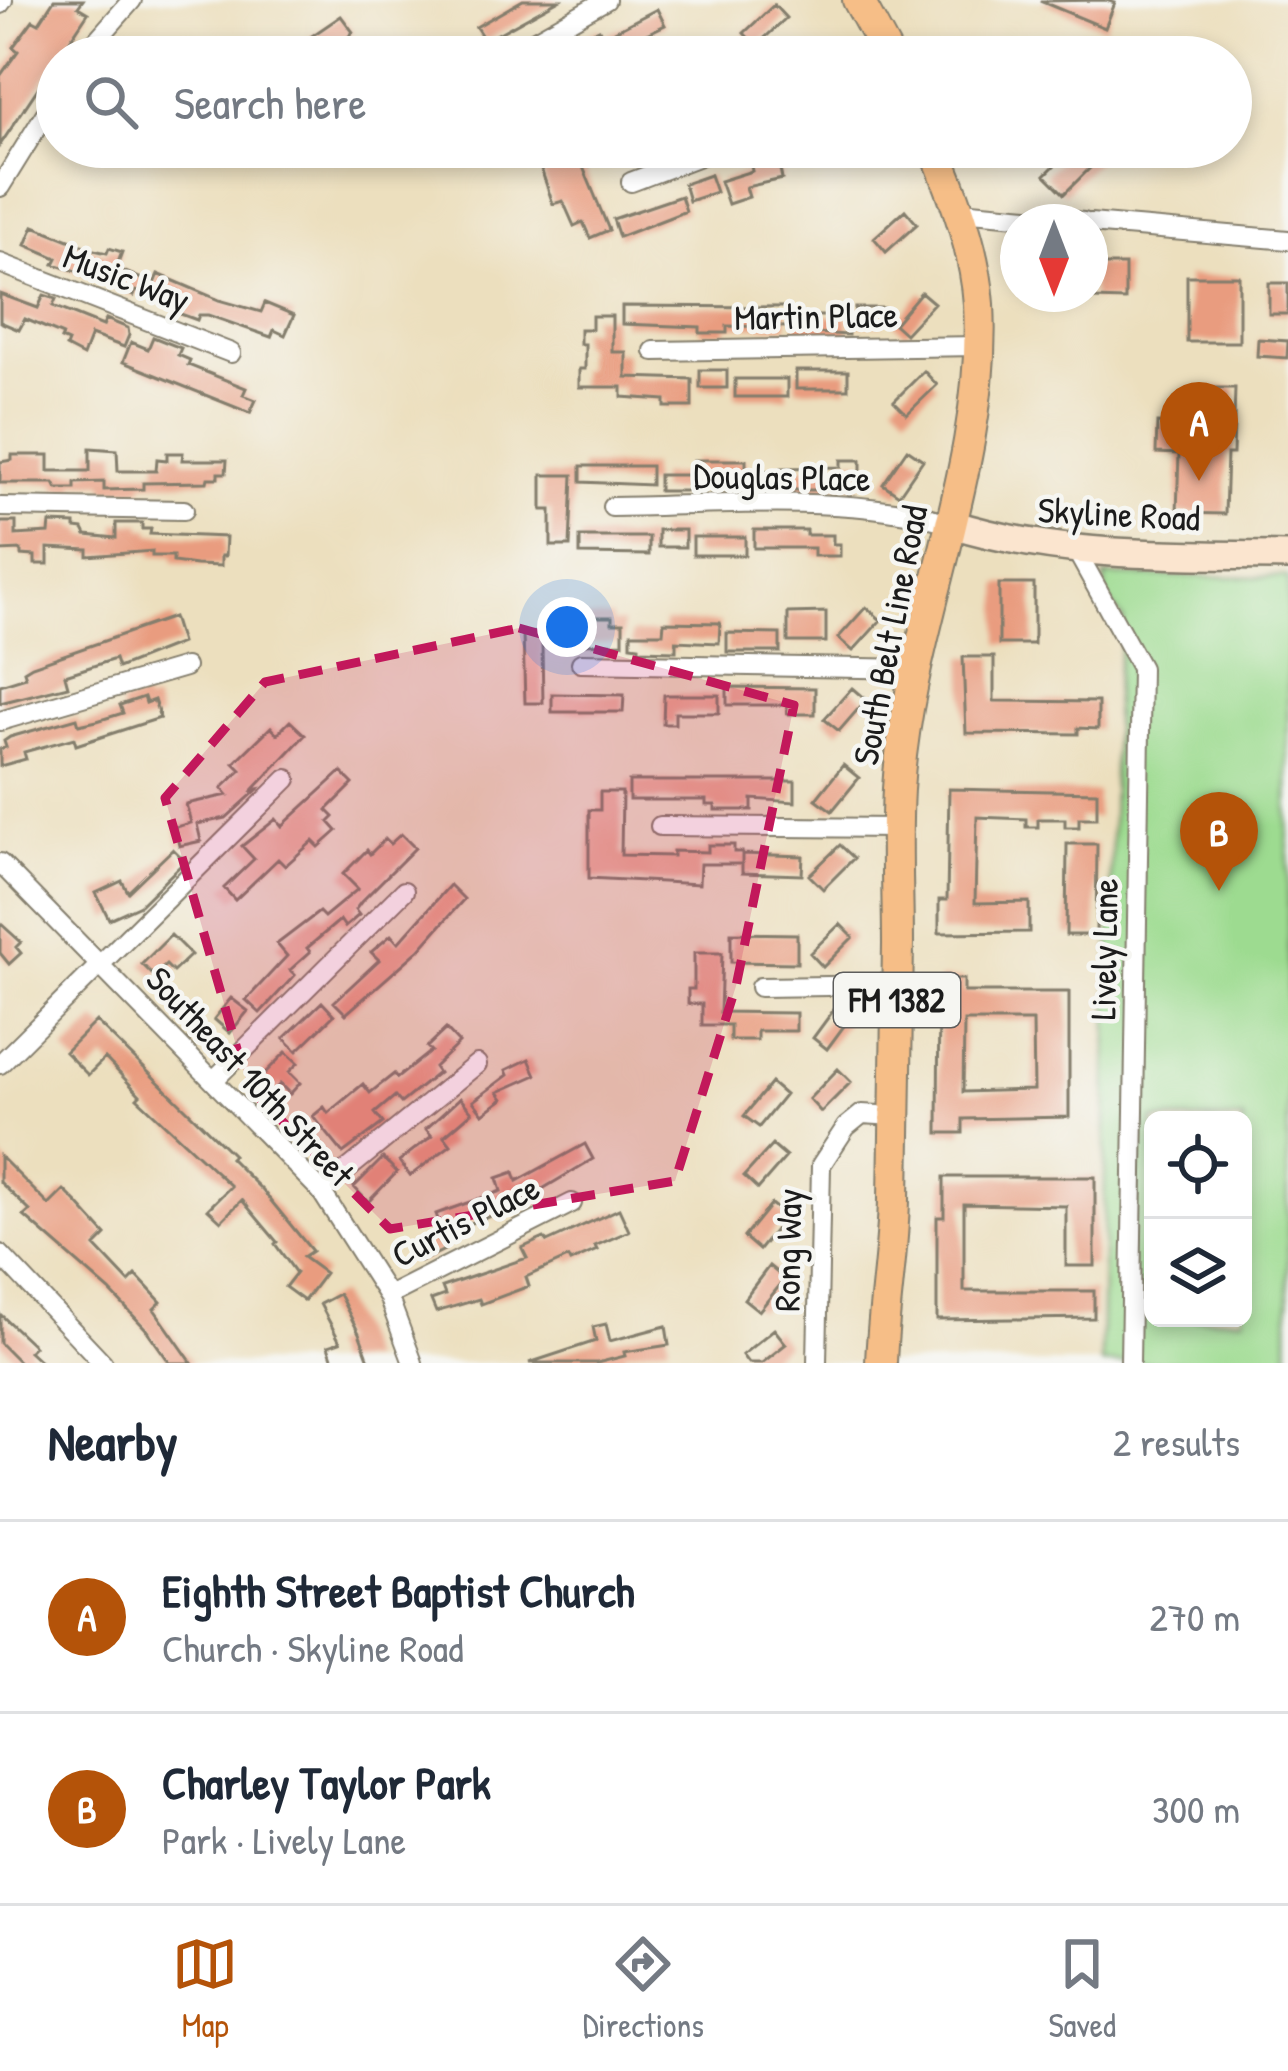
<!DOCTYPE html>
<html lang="en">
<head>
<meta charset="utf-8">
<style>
  :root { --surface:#fff; --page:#f6f6f7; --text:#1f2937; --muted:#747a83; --line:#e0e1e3; --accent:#b45309 }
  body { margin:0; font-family:"Patrick Hand",sans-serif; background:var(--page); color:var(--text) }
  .controls { position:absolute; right:36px; bottom:36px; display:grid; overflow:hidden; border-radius:18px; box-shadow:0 6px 18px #0003 }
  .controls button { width:108px; height:108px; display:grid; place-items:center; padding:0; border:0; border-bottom:3px solid var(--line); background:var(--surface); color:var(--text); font:60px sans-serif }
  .compass { position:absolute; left:1000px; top:204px; width:108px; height:108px; border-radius:50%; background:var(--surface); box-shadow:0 6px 18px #0003; rotate:180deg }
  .you { position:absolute; left:567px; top:627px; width:42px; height:42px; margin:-30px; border:9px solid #fff; border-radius:50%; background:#1a73e8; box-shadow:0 0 0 18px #1a73e833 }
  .badge { display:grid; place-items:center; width:78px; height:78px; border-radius:50%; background:var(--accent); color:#fff; font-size:39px; font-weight:700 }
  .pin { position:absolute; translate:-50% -99px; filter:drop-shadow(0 3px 6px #0008) }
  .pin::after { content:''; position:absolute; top:63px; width:42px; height:36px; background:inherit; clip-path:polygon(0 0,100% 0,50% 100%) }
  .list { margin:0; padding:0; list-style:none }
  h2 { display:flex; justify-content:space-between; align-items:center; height:156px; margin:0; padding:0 48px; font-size:51px }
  h2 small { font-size:39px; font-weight:400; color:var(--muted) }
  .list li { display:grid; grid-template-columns:78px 1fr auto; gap:36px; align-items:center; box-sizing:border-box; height:192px; padding:0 48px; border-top:3px solid var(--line) }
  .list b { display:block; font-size:45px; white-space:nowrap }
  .list p { margin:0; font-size:39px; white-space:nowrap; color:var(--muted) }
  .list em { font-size:39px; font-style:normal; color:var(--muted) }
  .icon { flex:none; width:66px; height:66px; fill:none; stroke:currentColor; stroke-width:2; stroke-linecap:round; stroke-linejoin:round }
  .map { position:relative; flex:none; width:1288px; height:1363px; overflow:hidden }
  .search { position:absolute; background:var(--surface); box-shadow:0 6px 18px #0003; left:36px; right:36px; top:36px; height:132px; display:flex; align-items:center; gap:30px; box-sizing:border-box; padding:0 42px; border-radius:66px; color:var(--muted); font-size:45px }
  .sheet { height:540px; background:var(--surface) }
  nav { display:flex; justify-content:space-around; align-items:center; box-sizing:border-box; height:168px; border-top:3px solid var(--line); background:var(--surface); font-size:33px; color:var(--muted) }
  nav a { display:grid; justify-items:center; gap:6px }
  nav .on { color:var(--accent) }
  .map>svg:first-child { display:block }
  .green { fill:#9ddb90; stroke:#5c7c56; stroke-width:3; fill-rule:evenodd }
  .building { fill:#e99c7f; fill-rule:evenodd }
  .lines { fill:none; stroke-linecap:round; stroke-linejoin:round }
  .street-casing { stroke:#847e6d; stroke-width:22 }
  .secondary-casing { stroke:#847e6d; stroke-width:32 }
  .primary-casing { stroke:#847e6d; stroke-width:34 }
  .street { stroke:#fff; stroke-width:18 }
  .secondary { stroke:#fbe5cf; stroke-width:27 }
  .primary { stroke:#f6be87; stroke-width:30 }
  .marked { fill:#c2185b; fill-opacity:0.2; stroke:#c2185b; stroke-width:9; stroke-dasharray:24 15; stroke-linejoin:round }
  .labels { text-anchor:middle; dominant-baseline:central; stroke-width:9; stroke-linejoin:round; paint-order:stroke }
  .shield { fill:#f6f6f2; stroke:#5d5d5c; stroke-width:3 }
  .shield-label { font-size:33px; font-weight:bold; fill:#1c1c1c }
  .street-label { font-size:36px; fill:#1c1c1c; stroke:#f6f6f2 }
</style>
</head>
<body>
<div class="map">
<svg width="1288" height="1363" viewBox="0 0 1288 1363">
  <rect width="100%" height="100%" fill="#f6f6f2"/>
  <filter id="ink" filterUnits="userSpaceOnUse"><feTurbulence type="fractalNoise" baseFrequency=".00833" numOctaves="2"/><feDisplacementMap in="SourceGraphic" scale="24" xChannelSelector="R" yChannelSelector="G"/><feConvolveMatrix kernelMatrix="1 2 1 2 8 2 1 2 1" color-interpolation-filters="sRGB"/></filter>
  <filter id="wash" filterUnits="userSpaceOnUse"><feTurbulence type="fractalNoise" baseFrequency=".004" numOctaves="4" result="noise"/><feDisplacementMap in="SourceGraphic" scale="48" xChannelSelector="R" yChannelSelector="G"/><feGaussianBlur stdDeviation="2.7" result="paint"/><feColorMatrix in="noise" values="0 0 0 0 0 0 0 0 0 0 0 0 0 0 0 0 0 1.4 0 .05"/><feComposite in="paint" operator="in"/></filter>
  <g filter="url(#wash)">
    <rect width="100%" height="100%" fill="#ecdfbe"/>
    <!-- green -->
    <path class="green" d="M 1105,576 L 1288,577 L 1288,1363 L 1101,1363 L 1115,688 L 1124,620 L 1105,595 ZM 1153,1120 L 1243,1120 L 1243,1318 L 1153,1318 Z"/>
    <g id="blocks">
      <!-- building -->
      <path class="building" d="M 54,0 L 83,0 L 78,7 L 88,13 L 0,145 L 0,76 L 18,51 L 13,47 L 33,20 L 39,23 Z
        M 523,0 L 559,0 L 485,41 L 476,27 Z
        M 1106,0 L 1115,3 L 1105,28 L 1040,1 Z
        M 774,5 L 786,18 L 756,46 L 744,33 Z
        M 657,9 L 665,25 L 632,41 L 635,47 L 616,57 L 565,57 L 579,48 L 576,40 L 599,29 L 603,37 Z
        M 341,16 L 353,32 L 328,57 L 281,57 Z
        M 589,147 L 655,147 L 624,160 L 583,167 L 609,230 L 590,238 L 583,222 L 574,226 L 563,201 L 553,204 L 540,166 Z
        M 780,147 L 834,148 L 780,169 L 782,179 L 746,187 L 749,197 L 728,204 L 720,181 L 752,171 L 750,159 L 782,152 Z
        M 1073,147 L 1097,147 L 1104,154 L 1064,194 L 1045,175 Z
        M 710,175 L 716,192 L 689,201 L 684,184 Z
        M 681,196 L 686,211 L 619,237 L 613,219 Z
        M 905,210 L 917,224 L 886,252 L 874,238 Z
        M 34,226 L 94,250 L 107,253 L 109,248 L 122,252 L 116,268 L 149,282 L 144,294 L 136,291 L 134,296 L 115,289 L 117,284 L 54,264 L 57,258 L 26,245 Z
        M 1090,265 L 1125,265 L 1125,300 L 1093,299 Z
        M 158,274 L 219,300 L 261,312 L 265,303 L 294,315 L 285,335 L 274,330 L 271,337 L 208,315 L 199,315 L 197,320 L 178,313 L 181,305 L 150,293 Z
        M 1187,276 L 1239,276 L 1239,342 L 1187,342 Z
        M 1269,283 L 1288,283 L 1288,314 L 1269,314 Z
        M 921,292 L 934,303 L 905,334 L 894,324 Z
        M 0,294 L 38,308 L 44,295 L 56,299 L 53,306 L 103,326 L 106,319 L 128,328 L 129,335 L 124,347 L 91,335 L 83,356 L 66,347 L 68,342 L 61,339 L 63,335 L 25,319 L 19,330 L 0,322 Z
        M 622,306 L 787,307 L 787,327 L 727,326 L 727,333 L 700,333 L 700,327 L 622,324 Z
        M 855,308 L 883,308 L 883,325 L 855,325 Z
        M 592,316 L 612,316 L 612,352 L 626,352 L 626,377 L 692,379 L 692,407 L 665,407 L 665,400 L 622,397 L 622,387 L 579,387 L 579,369 L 585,369 L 585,344 L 580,344 L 580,329 L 592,329 Z
        M 796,316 L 848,316 L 848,335 L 796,332 Z
        M 153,337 L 181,348 L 178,355 L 190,360 L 188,365 L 246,388 L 243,395 L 256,400 L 250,413 L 123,362 L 131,342 L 148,349 Z
        M 1258,339 L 1288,341 L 1287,358 L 1257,356 Z
        M 700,370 L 727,370 L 727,388 L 700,388 Z
        M 796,371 L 848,371 L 848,389 L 796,389 Z
        M 924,371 L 937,385 L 907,414 L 894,401 Z
        M 735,379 L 787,379 L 787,397 L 735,397 Z
        M 1212,388 L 1235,388 L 1233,454 L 1227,454 L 1225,514 L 1177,513 L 1179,454 L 1156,453 L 1157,423 L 1211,424 Z
        M 90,448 L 117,450 L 118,471 L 156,471 L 157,459 L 167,460 L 167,453 L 183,453 L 182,460 L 227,460 L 226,473 L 218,473 L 218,478 L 208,478 L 207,482 L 143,483 L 143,489 L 104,490 L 104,482 L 75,483 L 75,489 L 57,489 L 54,483 L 0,483 L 0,462 L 12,460 L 12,455 L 49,455 L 49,471 L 90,471 Z
        M 907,449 L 923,460 L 899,495 L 883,484 Z
        M 694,460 L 746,460 L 746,470 L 781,471 L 781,468 L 841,467 L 841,460 L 861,460 L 861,485 L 828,485 L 828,490 L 753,490 L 754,483 L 694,485 Z
        M 581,466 L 651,466 L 651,485 L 581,482 Z
        M 542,475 L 573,475 L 570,546 L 551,546 L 551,510 L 542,510 Z
        M 659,475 L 688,475 L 688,491 L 659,491 Z
        M 0,522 L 16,522 L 16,535 L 49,533 L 50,523 L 75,524 L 75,528 L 83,529 L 86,535 L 116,538 L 116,523 L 142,523 L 142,529 L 151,529 L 150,534 L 226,537 L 225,556 L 221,556 L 221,566 L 196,565 L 173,562 L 173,556 L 152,556 L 152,551 L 88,556 L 88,550 L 48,548 L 48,564 L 35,564 L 35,556 L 21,555 L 21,550 L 0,551 Z
        M 658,530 L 685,530 L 685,547 L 658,547 Z
        M 754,530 L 806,530 L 806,535 L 833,535 L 833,544 L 840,544 L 840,556 L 814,556 L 814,548 L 754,548 Z
        M 580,537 L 649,537 L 649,555 L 580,554 Z
        M 693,537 L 745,537 L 745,555 L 693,555 Z
        M 999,584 L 1034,584 L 1034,644 L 999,644 Z
        M 866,607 L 881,620 L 853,651 L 838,638 Z
        M 826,612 L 826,642 L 788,642 L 788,613 Z
        M 173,617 L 181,643 L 118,668 L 115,659 L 65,675 L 68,686 L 0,703 L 0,685 L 26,677 L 24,671 L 32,666 Z
        M 597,617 L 612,617 L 612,623 L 623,623 L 623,643 L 542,645 L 543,703 L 525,703 L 523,633 L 558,632 L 558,618 Z
        M 664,622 L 720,623 L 719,643 L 676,641 L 676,651 L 639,650 L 639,646 L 631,645 L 631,633 L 663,633 Z
        M 727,633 L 780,634 L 780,652 L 727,652 Z
        M 963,657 L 994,657 L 994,701 L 1098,702 L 1098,729 L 1078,728 L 1078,734 L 966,733 Z
        M 727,687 L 815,688 L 815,714 L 787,714 L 787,705 L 727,705 Z
        M 852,688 L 866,700 L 839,731 L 824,719 Z
        M 552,694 L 624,695 L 623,712 L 552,712 Z
        M 664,695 L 719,695 L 719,713 L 675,713 L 675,724 L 663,724 Z
        M 144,697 L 146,703 L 154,700 L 160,718 L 76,745 L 74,738 L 24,752 L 26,759 L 0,766 L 0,749 L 6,747 L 4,741 L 10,737 L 77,718 L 79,725 L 97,721 L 123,713 L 120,705 Z
        M 290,721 L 305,735 L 253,790 L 258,789 L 226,818 L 197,824 L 201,841 L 179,846 L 175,827 L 191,823 L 186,804 L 228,795 L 222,788 L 241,770 L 234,763 L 271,727 L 277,734 Z
        M 843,765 L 859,778 L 832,811 L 816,799 Z
        M 341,772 L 353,784 L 327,810 L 334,817 L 329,822 L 337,831 L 319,847 L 313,841 L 285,866 L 278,859 L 235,900 L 224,888 L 254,859 L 242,846 L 276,819 L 282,826 Z
        M 629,781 L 795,781 L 795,802 L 752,799 L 752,810 L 715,810 L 715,805 L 706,805 L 706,800 L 629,800 Z
        M 949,789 L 1097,792 L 1097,818 L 1079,818 L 1079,827 L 1065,827 L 1065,819 L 1038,819 L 1038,827 L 1026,827 L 1026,819 L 977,817 L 975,903 L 1029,902 L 1029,932 L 939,933 L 939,900 L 947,900 Z
        M 600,792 L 622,792 L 621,855 L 673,856 L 673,851 L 708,852 L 708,845 L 734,845 L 734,852 L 742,852 L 742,864 L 700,864 L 699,884 L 589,878 L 589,810 L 600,810 Z
        M 401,834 L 415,848 L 361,902 L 355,910 L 359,915 L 345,927 L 340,920 L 307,948 L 310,952 L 290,970 L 295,975 L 260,1013 L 246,1000 L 287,956 L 277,944 L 319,912 L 324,917 L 358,889 L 343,874 L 367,850 L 370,854 L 385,839 L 390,844 Z
        M 1067,844 L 1097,844 L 1096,935 L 1066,935 Z
        M 840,845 L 854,858 L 823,889 L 809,875 Z
        M 173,849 L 185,861 L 140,905 L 109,919 L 96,893 L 122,881 L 128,892 Z
        M 742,854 L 803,856 L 802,875 L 742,873 Z
        M 450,885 L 464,899 L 419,950 L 346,1014 L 334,1002 L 379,960 L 371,952 L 391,935 L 398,943 Z
        M 0,923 L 21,942 L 16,947 L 21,953 L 9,964 L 0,953 Z
        M 840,924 L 853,937 L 823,967 L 810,953 Z
        M 731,933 L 797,934 L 797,963 L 731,962 Z
        M 171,935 L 191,955 L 173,972 L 166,965 L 154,976 L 142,964 Z
        M 694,953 L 722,953 L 720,1012 L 796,1013 L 796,1031 L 757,1031 L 757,1040 L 730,1040 L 730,1025 L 702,1025 L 702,1004 L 688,1004 L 688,989 L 694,989 Z
        M 939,979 L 964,979 L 964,992 L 1069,992 L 1069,1117 L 963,1119 L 963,1133 L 938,1133 ZM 964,1021 L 1033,1021 L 1034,1090 L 963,1092 Z
        M 231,998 L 248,1011 L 230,1033 L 214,1019 Z
        M 322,1002 L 334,1015 L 297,1051 L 284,1038 Z
        M 838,1004 L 852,1015 L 827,1049 L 813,1038 Z
        M 96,1021 L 233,1155 L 230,1158 L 263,1191 L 312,1251 L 303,1257 L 325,1273 L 304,1301 L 285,1287 L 296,1273 L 275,1244 L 277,1242 L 242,1200 L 221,1221 L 208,1209 L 231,1186 L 137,1098 L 140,1095 L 105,1058 L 88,1075 L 65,1052 Z
        M 446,1029 L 459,1043 L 434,1067 L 438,1073 L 401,1103 L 395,1096 L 375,1113 L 383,1123 L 343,1153 L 313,1116 L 324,1107 L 328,1113 L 363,1084 L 370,1093 L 394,1074 L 397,1078 L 431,1051 L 427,1047 Z
        M 286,1052 L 298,1063 L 289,1072 L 300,1083 L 290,1094 L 280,1084 L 271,1094 L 257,1081 Z
        M 529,1059 L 536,1075 L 498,1092 L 503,1099 L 483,1114 L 473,1101 L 508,1075 L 506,1070 Z
        M 838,1069 L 851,1082 L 821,1112 L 809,1099 Z
        M 771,1083 L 785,1095 L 759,1127 L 744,1116 Z
        M 460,1098 L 472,1112 L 444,1136 L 451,1145 L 410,1176 L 399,1161 L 432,1136 L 426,1129 Z
        M 585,1144 L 593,1159 L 524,1200 L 527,1209 L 498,1219 L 496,1214 L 443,1233 L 436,1214 L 501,1191 L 497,1178 L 514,1172 L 517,1181 Z
        M 772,1145 L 786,1157 L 758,1189 L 744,1176 Z
        M 0,1156 L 49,1205 L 64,1190 L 77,1203 L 106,1235 L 95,1246 L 129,1282 L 136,1275 L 161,1302 L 154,1309 L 192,1363 L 170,1363 L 145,1328 L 110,1291 L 24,1216 L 30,1211 L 0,1182 Z
        M 383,1158 L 397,1172 L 368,1202 L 354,1187 Z
        M 944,1177 L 1095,1177 L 1095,1266 L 1066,1266 L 1066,1206 L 964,1204 L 964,1291 L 1094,1291 L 1094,1318 L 937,1320 L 937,1217 L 944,1217 Z
        M 771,1204 L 786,1216 L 759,1250 L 744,1237 Z
        M 619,1209 L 629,1231 L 595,1246 L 597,1250 L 570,1262 L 568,1258 L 526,1277 L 529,1286 L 481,1304 L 479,1299 L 436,1312 L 431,1300 L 445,1295 L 442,1287 L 527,1258 L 522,1248 L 544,1238 L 547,1242 Z
        M 435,1232 L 444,1250 L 420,1262 L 411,1244 Z
        M 769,1266 L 785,1279 L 759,1311 L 744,1299 Z
        M 339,1294 L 359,1333 L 369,1360 L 334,1363 L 328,1346 L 340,1342 L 320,1304 Z
        M 0,1314 L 34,1346 L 29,1351 L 42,1363 L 20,1363 L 0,1343 Z
        M 606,1324 L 610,1341 L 666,1326 L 669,1345 L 624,1352 L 625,1356 L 597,1363 L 529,1363 L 596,1341 L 593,1327 Z
        M 774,1329 L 786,1344 L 762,1363 L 748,1363 L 742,1355 Z"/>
    </g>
  </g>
  <g filter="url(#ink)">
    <use href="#blocks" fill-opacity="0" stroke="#847e6d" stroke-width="3"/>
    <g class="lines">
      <!-- street casing -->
      <g class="street-casing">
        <path id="street" d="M 0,4 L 3,0
          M 526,45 L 606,0
          M 82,57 L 132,0
          M 631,182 L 723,147
          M 0,187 L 57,95
          M 960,211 L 1084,222
          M 1090,223 L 1288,240
          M 0,263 L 231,353
          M 654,351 L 979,346
          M 0,507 L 184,510
          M 612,507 C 715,506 851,493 949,523
          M 1077,552 L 1141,668 L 1130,1363
          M 581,663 L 915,669
          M 0,721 L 185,667
          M 660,826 L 898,828
          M 0,863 L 321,1191 L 388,1296 L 413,1363
          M 760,987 L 897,985
          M 0,1064 L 287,779
          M 215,1079 L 404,891
          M 321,1191 L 477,1064
          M 0,1254 L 103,1363
          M 388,1296 L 572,1203
          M 817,1363 L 821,1165 L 846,1127 L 862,1114 L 895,1116"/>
      </g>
      <!-- secondary casing -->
      <g class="secondary-casing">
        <path id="secondary" d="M 949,523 C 1063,559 1170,554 1288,556"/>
      </g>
      <!-- primary casing -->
      <g class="primary-casing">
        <path id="primary" d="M 858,0 L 889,57
          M 881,1363 C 883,1308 893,1254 894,1199 C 895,1114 897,1029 898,944 C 898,893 895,840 898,789 C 908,626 988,468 979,304 C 975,250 955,197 934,147"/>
      </g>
      <!-- street -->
      <use href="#street" class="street"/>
      <!-- secondary -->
      <use href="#secondary" class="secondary"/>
      <!-- primary -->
      <use href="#primary" class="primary"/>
    </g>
  </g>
  <!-- marked area -->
  <path class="marked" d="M 519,628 L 794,705 L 736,986 L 675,1181 L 390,1229 L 248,1087 L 165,798 L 265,682 Z"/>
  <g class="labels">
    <!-- shield labels -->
    <rect class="shield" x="834" y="973" width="126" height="54" rx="9"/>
    <g class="shield-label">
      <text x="897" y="1000">FM 1382</text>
    </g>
    <!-- street labels -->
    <g class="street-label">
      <text transform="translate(127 277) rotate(21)">Music Way</text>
      <text transform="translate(816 315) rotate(-1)">Martin Place</text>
      <text transform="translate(782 476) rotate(1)">Douglas Place</text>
      <text transform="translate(1119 513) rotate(3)">Skyline Road</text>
      <text transform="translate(889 635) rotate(-79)">South Belt Line Road</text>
      <text transform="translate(1103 949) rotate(-89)">Lively Lane</text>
      <text transform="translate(251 1076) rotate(47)">Southeast 10th Street</text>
      <text transform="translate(465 1220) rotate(-27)">Curtis Place</text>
      <text transform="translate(787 1250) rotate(-89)">Rong Way</text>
    </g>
  </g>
</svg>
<div class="controls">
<button><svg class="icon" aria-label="locate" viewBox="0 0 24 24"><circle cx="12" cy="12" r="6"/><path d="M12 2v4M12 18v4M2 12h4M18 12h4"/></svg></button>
<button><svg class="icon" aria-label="layers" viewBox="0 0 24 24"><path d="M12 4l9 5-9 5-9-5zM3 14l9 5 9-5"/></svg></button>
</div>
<svg class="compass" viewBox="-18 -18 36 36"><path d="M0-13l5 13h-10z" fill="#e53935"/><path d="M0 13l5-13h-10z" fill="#747a83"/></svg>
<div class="you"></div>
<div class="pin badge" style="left:1199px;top:481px">A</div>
<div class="pin badge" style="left:1219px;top:891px">B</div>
<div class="search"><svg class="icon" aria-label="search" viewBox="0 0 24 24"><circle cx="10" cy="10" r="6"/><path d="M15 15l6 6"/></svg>Search here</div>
</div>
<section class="sheet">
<h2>Nearby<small>2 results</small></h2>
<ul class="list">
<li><span class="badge">A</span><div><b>Eighth Street Baptist Church</b><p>Church · Skyline Road</p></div><em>270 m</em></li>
<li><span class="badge">B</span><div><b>Charley Taylor Park</b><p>Park · Lively Lane</p></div><em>300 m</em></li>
</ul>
</section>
<nav>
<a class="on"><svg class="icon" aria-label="map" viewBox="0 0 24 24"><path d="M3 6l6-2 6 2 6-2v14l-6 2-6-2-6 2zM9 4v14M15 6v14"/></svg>Map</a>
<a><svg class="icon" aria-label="directions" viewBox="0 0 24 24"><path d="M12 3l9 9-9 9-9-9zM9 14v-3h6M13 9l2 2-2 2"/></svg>Directions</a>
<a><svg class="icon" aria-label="saved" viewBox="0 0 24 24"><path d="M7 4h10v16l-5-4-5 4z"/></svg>Saved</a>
</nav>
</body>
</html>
